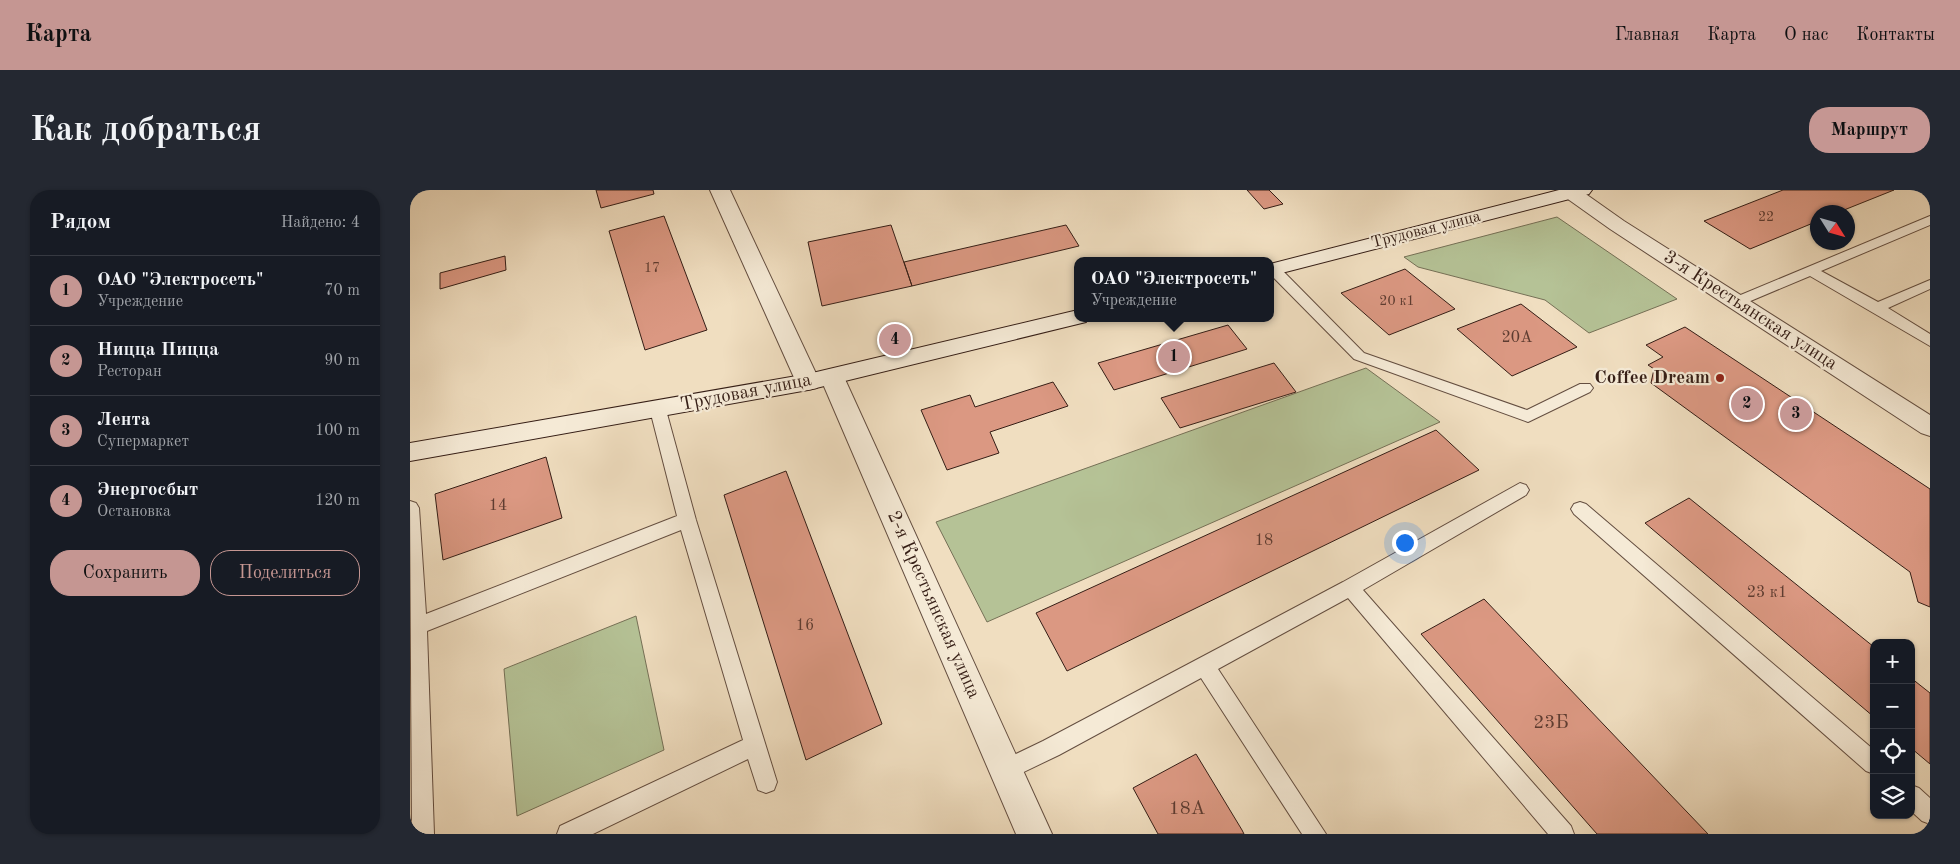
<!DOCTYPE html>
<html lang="ru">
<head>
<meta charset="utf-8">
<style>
  :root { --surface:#171b24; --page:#242831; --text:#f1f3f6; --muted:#9ea1a6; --line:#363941; --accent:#c59692 }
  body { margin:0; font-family:"Old Standard TT",serif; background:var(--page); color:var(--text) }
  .controls { position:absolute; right:15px; bottom:15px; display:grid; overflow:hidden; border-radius:10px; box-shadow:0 1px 4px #0004 }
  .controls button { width:45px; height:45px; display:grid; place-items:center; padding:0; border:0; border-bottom:1px solid var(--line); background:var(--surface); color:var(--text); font:25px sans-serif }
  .compass { position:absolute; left:1400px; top:15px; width:45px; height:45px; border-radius:50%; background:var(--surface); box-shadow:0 1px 4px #0004; rotate:127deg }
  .you { position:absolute; left:994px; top:352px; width:18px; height:18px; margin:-12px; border:4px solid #fff; border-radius:50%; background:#1a73e8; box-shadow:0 0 0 8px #1a73e833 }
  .badge { display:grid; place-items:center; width:32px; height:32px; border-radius:50%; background:var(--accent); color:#111; font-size:16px; font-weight:700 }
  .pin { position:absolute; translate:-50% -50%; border:2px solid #fff; box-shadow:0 1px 5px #0006 }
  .popup { position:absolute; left:664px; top:67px; width:200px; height:65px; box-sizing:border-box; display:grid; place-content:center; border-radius:10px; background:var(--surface); filter:drop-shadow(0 1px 4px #0005); font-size:16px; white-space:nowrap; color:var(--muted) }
  .popup b { font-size:19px; color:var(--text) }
  .popup::after { content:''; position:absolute; left:50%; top:100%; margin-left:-10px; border:10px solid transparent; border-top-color:var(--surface) }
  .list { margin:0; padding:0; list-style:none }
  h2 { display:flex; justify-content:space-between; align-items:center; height:65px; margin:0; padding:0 20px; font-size:21px }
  h2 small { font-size:16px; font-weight:400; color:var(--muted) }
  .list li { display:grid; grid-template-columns:32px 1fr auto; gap:15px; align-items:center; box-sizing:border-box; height:70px; padding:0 20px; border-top:1px solid var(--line) }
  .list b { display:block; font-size:19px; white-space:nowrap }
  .list p { margin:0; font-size:16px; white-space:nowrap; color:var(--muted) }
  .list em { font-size:16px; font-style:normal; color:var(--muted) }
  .actions { display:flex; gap:10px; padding:15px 20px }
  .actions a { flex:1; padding:11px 0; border:1px solid var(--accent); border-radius:20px; text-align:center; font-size:18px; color:var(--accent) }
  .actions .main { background:var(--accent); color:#111 }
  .icon { flex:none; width:28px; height:28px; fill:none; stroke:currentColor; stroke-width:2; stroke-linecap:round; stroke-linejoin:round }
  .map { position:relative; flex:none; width:1520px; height:644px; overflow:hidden; border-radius:20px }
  header { display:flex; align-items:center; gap:30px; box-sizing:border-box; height:70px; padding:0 25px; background:var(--accent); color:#111 }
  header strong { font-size:24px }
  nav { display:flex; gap:28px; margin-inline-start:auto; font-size:18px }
  .intro { display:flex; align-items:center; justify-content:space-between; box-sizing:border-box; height:120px; padding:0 30px }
  h1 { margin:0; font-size:35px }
  .button { padding:12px 22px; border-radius:20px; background:var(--accent); color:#111; font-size:18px; font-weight:700 }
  main { display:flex; gap:30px; padding:0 30px }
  aside { flex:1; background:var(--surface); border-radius:20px; box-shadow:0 1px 4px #0004 }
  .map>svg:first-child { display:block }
  .green { fill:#b5c296; stroke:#757056 }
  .building { fill:#db9882; stroke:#351e16 }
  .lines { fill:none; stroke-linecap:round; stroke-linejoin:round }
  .service-casing { stroke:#644e40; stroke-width:2 }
  .minor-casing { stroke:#644e40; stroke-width:2 }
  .tertiary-casing { stroke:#644e40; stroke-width:2 }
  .secondary-casing { stroke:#351e16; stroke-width:2 }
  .service { fill:#f5ead6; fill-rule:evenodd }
  .minor { fill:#f5ead6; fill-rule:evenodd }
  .tertiary { fill:#f5ead6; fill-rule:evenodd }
  .secondary { fill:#f5ead6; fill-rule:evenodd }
  .poi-dot { fill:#8f2418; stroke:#f5ead6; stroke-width:2 }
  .labels { text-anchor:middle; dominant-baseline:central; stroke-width:4.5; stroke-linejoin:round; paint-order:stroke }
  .far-number-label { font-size:14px; fill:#5e3c31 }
  .far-street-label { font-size:16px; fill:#351e16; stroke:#f5ead6 }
  .number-label { font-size:16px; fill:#5e3c31 }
  .street-label { font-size:19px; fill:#351e16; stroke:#f5ead6 }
  .poi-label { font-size:19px; font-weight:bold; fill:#351e16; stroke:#f5ead6; text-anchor:end }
  .near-number-label { font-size:19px; fill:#5e3c31 }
</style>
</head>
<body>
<header>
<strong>Карта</strong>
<nav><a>Главная</a><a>Карта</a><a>О нас</a><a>Контакты</a></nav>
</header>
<div class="intro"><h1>Как добраться</h1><a class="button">Маршрут</a></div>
<main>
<aside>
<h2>Рядом<small>Найдено: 4</small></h2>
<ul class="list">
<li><span class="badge">1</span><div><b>ОАО &quot;Электросеть&quot;</b><p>Учреждение</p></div><em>70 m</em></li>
<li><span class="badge">2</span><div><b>Ницца Пицца</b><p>Ресторан</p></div><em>90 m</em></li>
<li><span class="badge">3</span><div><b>Лента</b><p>Супермаркет</p></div><em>100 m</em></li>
<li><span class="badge">4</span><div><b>Энергосбыт</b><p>Остановка</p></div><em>120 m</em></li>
</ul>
<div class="actions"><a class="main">Сохранить</a><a>Поделиться</a></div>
</aside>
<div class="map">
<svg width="1520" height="644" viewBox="0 0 1520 644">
  <rect width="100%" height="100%" fill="#f0dec0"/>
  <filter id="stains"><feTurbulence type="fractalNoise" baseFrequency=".004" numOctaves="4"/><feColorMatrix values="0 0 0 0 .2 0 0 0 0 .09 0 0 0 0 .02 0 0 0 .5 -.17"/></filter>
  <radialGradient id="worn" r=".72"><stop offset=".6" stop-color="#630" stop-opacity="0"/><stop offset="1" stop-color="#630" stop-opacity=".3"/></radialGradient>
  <!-- green -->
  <path class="green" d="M 1147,27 L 1267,109 L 1179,143 L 1135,110 L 1008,77 L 994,67 Z
    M 956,178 L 1030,232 L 577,432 L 526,332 Z
    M 226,426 L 254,560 L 107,626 L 94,479 Z"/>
  <!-- building -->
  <path class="building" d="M 186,0 L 243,0 L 244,4 L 191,18 Z
    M 837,0 L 859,0 L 873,14 L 854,19 Z
    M 1373,0 L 1484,0 L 1429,22 L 1408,22 L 1408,31 L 1340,59 L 1294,31 Z
    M 254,26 L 297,140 L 235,160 L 199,41 Z
    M 481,35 L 502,96 L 412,116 L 398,52 Z
    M 656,35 L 669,56 L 502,96 L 494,72 Z
    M 95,66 L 96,80 L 30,99 L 30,83 Z
    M 995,79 L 1045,119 L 979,145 L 931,103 Z
    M 1111,114 L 1167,157 L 1102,186 L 1047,139 Z
    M 818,135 L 837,159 L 704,200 L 688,173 Z
    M 1275,137 L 1520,299 L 1520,417 L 1508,412 L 1500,382 L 1241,193 L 1244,179 L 1238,175 L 1253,167 L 1236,155 Z
    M 864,173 L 886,202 L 770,238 L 751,208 Z
    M 643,192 L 658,216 L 580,242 L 589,263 L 537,280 L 511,220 L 560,205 L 565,217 Z
    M 1026,240 L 1069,280 L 657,481 L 626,423 Z
    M 136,267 L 152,328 L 33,370 L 25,304 Z
    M 376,281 L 472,534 L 396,570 L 314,305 Z
    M 1279,308 L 1464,457 L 1464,527 L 1235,333 Z
    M 1074,409 L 1298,644 L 1187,644 L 1011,444 Z
    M 1501,488 L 1520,503 L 1520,574 L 1501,558 Z
    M 786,564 L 832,640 L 834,644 L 748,644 L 723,598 Z"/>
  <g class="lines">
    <!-- service casing -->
    <g class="service-casing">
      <path id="service" d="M 1520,26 L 1520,35 L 1411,81 L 1468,112 L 1520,90 L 1520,99 L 1478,118 L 1520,144 L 1520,156 L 1400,86 L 1331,115 L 1321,115 L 1319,112 L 1321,109 Z
        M 860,76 L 868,76 L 954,163 L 1117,220 L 1170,194 L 1180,194 L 1183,198 L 1180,202 L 1118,232 L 944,169 L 860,84 Z
        M 248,214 L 254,216 L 256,220 L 286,330 L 367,592 L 364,600 L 356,603 L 348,600 L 338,569 L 183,644 L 147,644 L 150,636 L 333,550 L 271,340 L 17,441 L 24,644 L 2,644 L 0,311 L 6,313 L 9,318 L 16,424 L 267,326 L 240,220 L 242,216 Z
        M 1110,293 L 1116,295 L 1119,300 L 1116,305 L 953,400 L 1161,636 L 1164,644 L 1138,644 L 938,408 L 808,479 L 916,644 L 892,644 L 791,488 L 649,565 L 595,591 L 587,587 L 584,580 L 587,573 L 633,551 L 933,392 Z
        M 1170,312 L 1176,314 L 1464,560 L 1464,584 L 1456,581 L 1164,324 L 1161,319 L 1164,314 Z
        M 1501,595 L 1509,598 L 1520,608 L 1520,634 L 1512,631 L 1501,621 Z"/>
    </g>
    <!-- minor casing -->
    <g class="minor-casing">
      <path id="minor" d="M 300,0 L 320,0 L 410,192 L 407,198 L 398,200 L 389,198 L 386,192 Z
        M 422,179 L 430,181 L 434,187 L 642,644 L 606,644 L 410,187 L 414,181 Z"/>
    </g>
    <!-- tertiary casing -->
    <g class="tertiary-casing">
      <path id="tertiary" d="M 1155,0 L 1170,0 L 1214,31 L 1520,225 L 1520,246 L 1511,243 L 1200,39 L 1155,7 L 1152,3 Z"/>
    </g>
    <!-- secondary casing -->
    <g class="secondary-casing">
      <path id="secondary" d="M 1149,0 L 1182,0 L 1179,4 L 860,86 L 860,74 Z
        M 668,120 L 668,128 L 678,128 L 676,132 L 398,200 L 0,271 L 0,253 L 398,184 Z"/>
    </g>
    <!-- service -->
    <use href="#service" class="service"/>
    <!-- minor -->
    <use href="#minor" class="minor"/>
    <!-- tertiary -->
    <use href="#tertiary" class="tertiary"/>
    <!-- secondary -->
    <use href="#secondary" class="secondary"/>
  </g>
  <!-- markers -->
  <circle class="poi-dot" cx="1310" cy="188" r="5"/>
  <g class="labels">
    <!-- far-number labels -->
    <g class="far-number-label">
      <text x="1356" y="27">22</text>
      <text x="242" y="78">17</text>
      <text x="987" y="111">20 к1</text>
    </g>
    <!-- far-street labels -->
    <g class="far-street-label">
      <text transform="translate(1016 40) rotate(-14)">Трудовая улица</text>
    </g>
    <!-- number labels -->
    <g class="number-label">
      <text x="1107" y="148">20А</text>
      <text x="88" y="316">14</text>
      <text x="854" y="351">18</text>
      <text x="1357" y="403">23 к1</text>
      <text x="395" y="436">16</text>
    </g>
    <!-- street labels -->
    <g class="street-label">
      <text transform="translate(1340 121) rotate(33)">3-я Крестьянская улица</text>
      <text transform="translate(336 203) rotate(-11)">Трудовая улица</text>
      <text transform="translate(523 415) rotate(66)">2-я Крестьянская улица</text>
    </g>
    <!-- poi labels -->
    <g class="poi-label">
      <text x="1300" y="188">Сoffee Dream</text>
    </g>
    <!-- near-number labels -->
    <g class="near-number-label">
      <text x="1141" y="533">23Б</text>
      <text x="777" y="619">18А</text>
    </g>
  </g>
  <rect width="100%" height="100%" filter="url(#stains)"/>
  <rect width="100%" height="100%" fill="url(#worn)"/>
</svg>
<div class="controls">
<button>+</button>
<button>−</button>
<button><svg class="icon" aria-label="locate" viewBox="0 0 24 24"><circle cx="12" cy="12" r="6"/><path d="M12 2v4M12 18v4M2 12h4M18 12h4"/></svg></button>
<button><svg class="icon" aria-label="layers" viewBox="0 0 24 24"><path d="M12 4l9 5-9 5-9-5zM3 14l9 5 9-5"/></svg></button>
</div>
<svg class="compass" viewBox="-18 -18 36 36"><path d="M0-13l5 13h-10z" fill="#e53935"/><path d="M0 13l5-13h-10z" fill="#9ea1a6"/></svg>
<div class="you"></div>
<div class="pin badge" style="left:764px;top:167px">1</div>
<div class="popup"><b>ОАО &quot;Электросеть&quot;</b>Учреждение</div>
<div class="pin badge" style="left:1337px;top:214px">2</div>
<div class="pin badge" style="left:1386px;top:224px">3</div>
<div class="pin badge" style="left:485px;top:150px">4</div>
</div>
</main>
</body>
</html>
